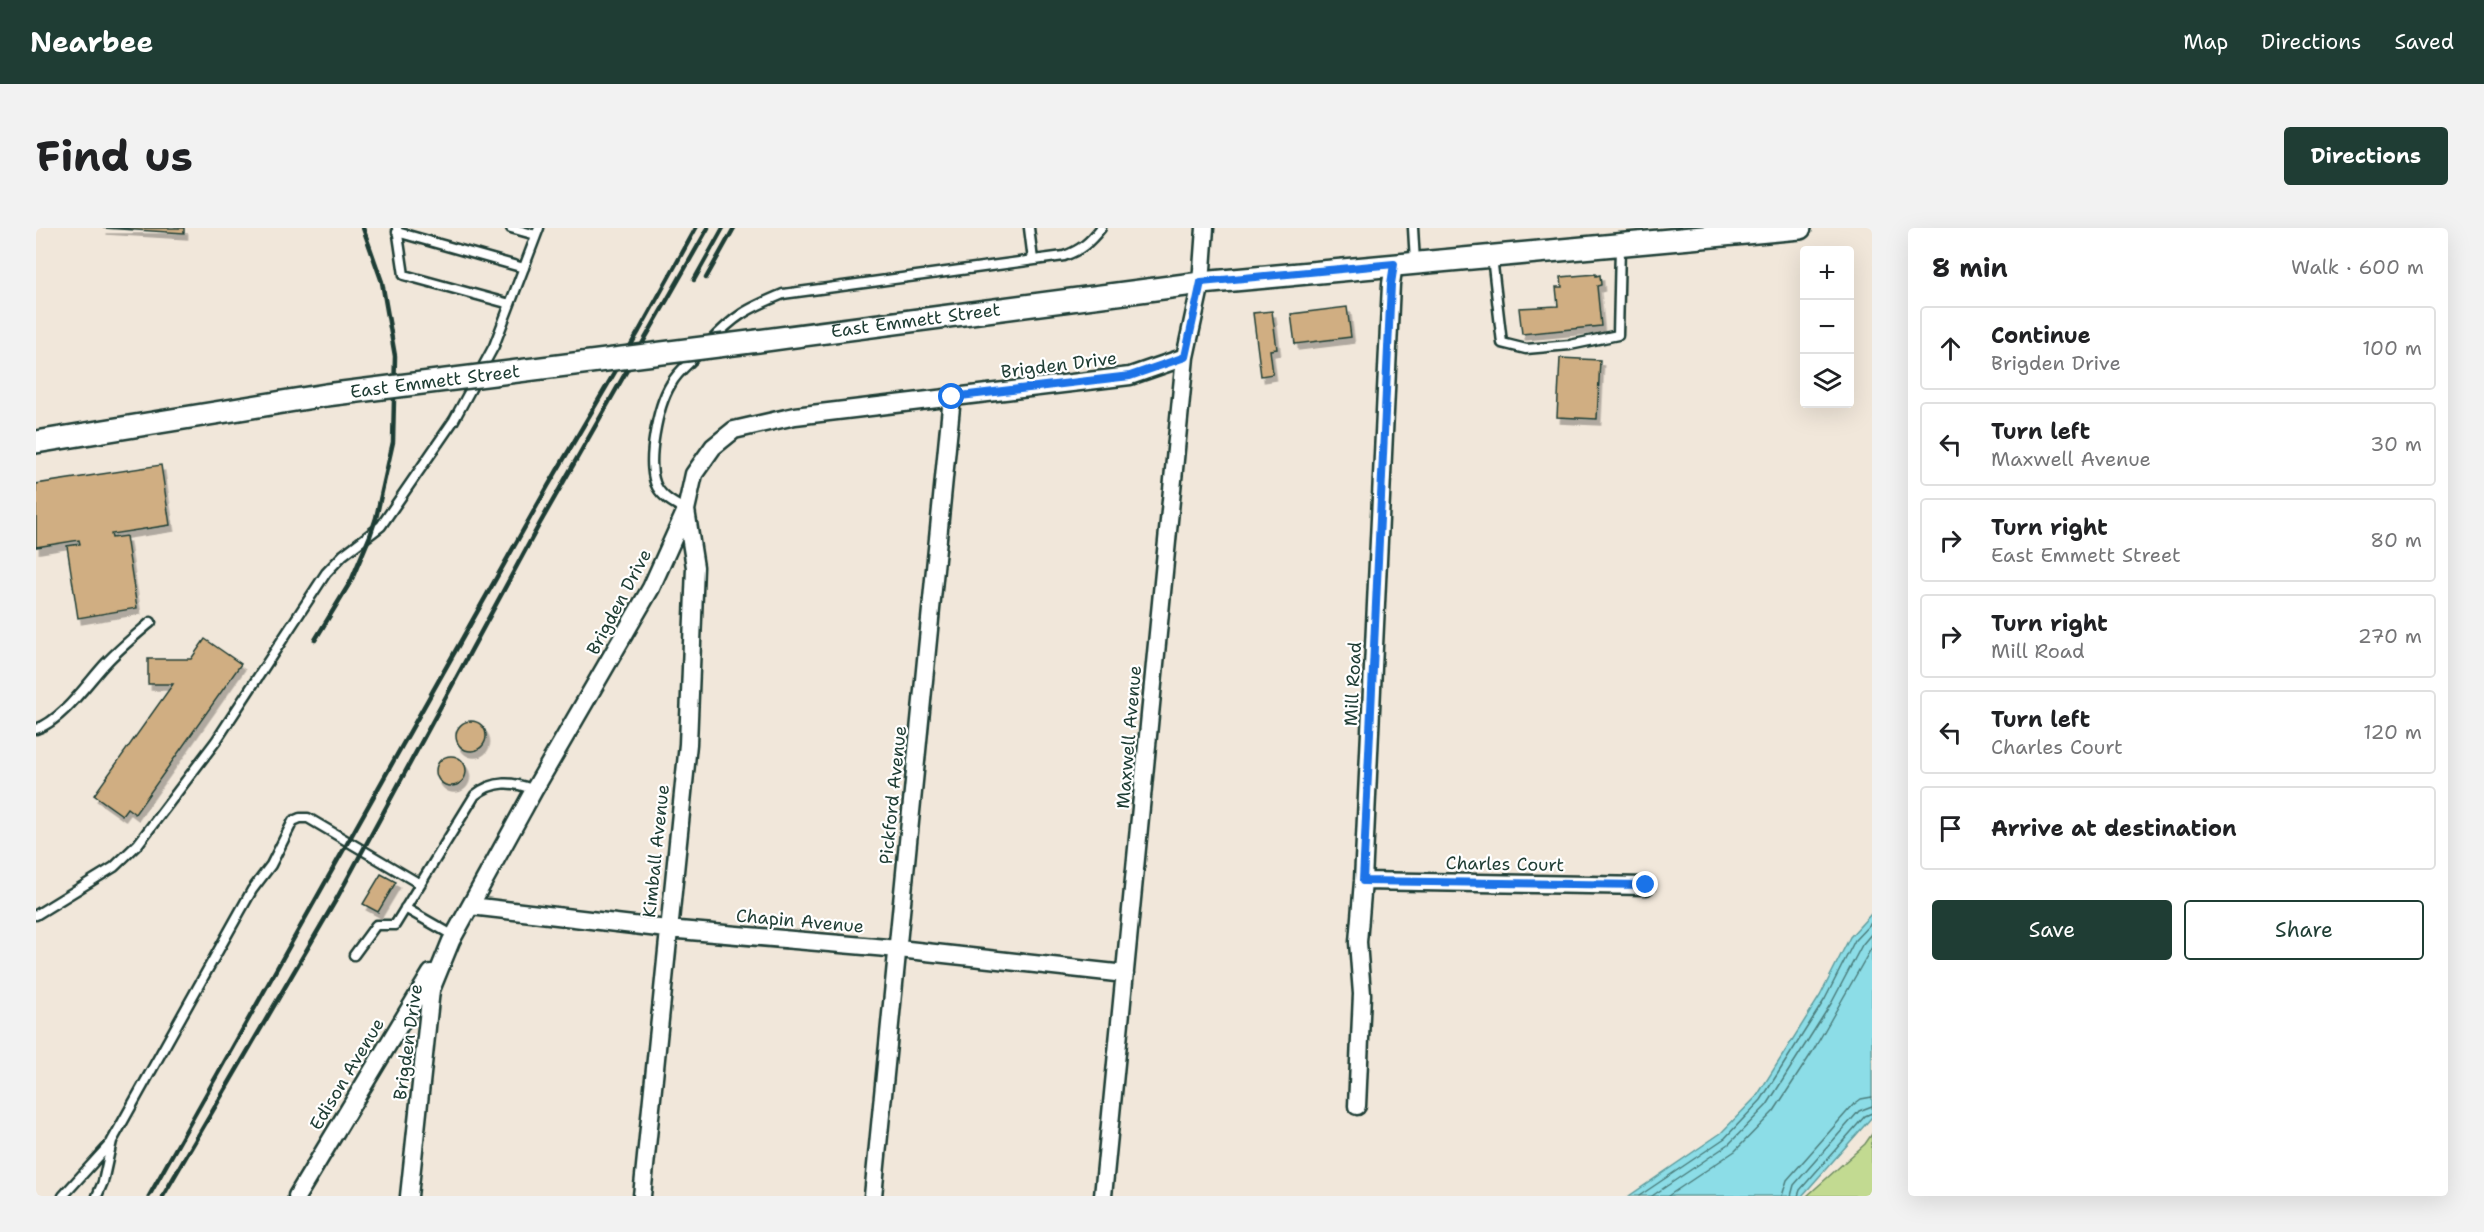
<!DOCTYPE html>
<html lang="en">
<head>
<meta charset="utf-8">
<style>
  :root { --surface:#fff; --page:#f2f2f2; --text:#202124; --muted:#757577; --line:#e0e0e0; --accent:#1f3d34 }
  body { margin:0; font-family:"Shantell Sans",sans-serif; background:var(--page); color:var(--text) }
  .controls { position:absolute; right:18px; top:18px; display:grid; overflow:hidden; border-radius:6px; box-shadow:0 6px 24px #0002 }
  .controls button { width:54px; height:54px; display:grid; place-items:center; padding:0; border:0; border-bottom:2px solid var(--line); background:var(--surface); color:var(--text); font:30px sans-serif }
  .stop { position:absolute; width:18px; height:18px; margin:-14px; border:4px solid #1a73e8; border-radius:50%; background:#fff }
  .stop.end { background:#1a73e8; border-color:#fff; box-shadow:0 2px 6px #0008 }
  .list { margin:0; padding:0; list-style:none }
  h2 { display:flex; justify-content:space-between; align-items:center; height:78px; margin:0; padding:0 24px; font-size:26px }
  h2 small { font-size:20px; font-weight:400; color:var(--muted) }
  .list li { display:grid; grid-template-columns:39px 1fr auto; gap:18px; align-items:center; box-sizing:border-box; height:84px; margin:0 12px 12px; padding:0 12px; border:2px solid var(--line); border-radius:6px }
  .list b { display:block; font-size:22px; white-space:nowrap }
  .list p { margin:0; font-size:20px; white-space:nowrap; color:var(--muted) }
  .list em { font-size:20px; font-style:normal; color:var(--muted) }
  .actions { display:flex; gap:12px; padding:18px 24px }
  .actions a { flex:1; padding:14px 0; border:2px solid var(--accent); border-radius:6px; text-align:center; font-size:21px; color:var(--accent) }
  .actions .main { background:var(--accent); color:#fff }
  .icon { flex:none; width:33px; height:33px; fill:none; stroke:currentColor; stroke-width:2; stroke-linecap:round; stroke-linejoin:round }
  .map { position:relative; flex:none; width:1836px; height:968px; overflow:hidden; border-radius:6px }
  header { display:flex; align-items:center; gap:36px; box-sizing:border-box; height:84px; padding:0 30px; background:var(--accent); color:#fff }
  header strong { font-size:28px }
  nav { display:flex; gap:33px; margin-inline-start:auto; font-size:21px }
  .intro { display:flex; align-items:center; justify-content:space-between; box-sizing:border-box; height:144px; padding:0 36px }
  h1 { margin:0; font-size:42px }
  .button { padding:15px 27px; border-radius:6px; background:var(--accent); color:#fff; font-size:21px; font-weight:700 }
  main { display:flex; gap:36px; padding:0 36px }
  aside { flex:1; background:var(--surface); border-radius:6px; box-shadow:0 6px 24px #0002 }
  .map>svg:first-child { display:block }
  .green { fill:#c2da91; stroke:#708c62; stroke-width:1.5 }
  .water { fill:#8cdde7; stroke:#609d9f; stroke-width:1.5 }
  .lines { fill:none; stroke-linecap:round; stroke-linejoin:round }
  .shore { stroke:#4b7d7c; stroke-width:1.5 }
  .building { fill:#d0ae82; stroke:#1f3d34; stroke-width:1.5; filter:url(#shadow) }
  .service-casing { stroke:#1f3d34; stroke-width:13 }
  .minor-casing { stroke:#1f3d34; stroke-width:21 }
  .tertiary-casing { stroke:#1f3d34; stroke-width:26 }
  .service { stroke:#fff; stroke-width:8 }
  .minor { stroke:#fff; stroke-width:16 }
  .tertiary { stroke:#fff; stroke-width:21 }
  .rail { stroke:#1f3d34; stroke-width:4.5 }
  .tertiary-bridge-casing { stroke:#1f3d34; stroke-width:26; stroke-linecap:butt }
  .tertiary-bridge { stroke:#fff; stroke-width:21 }
  .route { stroke:#1a73e8; stroke-width:8 }
  .labels { text-anchor:middle; dominant-baseline:central; stroke-width:4.5; stroke-linejoin:round; paint-order:stroke }
  .street-label { font-size:18px; fill:#1f3d34; stroke:#fff }
</style>
</head>
<body>
<header>
<strong>Nearbee</strong>
<nav><a>Map</a><a>Directions</a><a>Saved</a></nav>
</header>
<div class="intro"><h1>Find us</h1><a class="button">Directions</a></div>
<main>
<div class="map">
<svg width="1836" height="968" viewBox="0 0 1836 968">
  <defs>
    <filter id="shadow"><feDropShadow dx="3.5" dy="6" stdDeviation="0" flood-color="#0004"/></filter>
  </defs>
  <rect width="100%" height="100%" fill="#f1e7da"/>
  <filter id="ink" filterUnits="userSpaceOnUse"><feTurbulence type="fractalNoise" baseFrequency=".0167" numOctaves="2"/><feDisplacementMap in="SourceGraphic" scale="12" xChannelSelector="R" yChannelSelector="G"/><feConvolveMatrix kernelMatrix="1 2 1 2 8 2 1 2 1" color-interpolation-filters="sRGB"/></filter>
  <g filter="url(#ink)">
    <!-- green -->
    <path class="green" d="M 1836,906 L 1836,968 L 1771,968 L 1829,916 Z"/>
    <!-- water -->
    <path class="water" d="M 1836,685 L 1836,889 L 1766,968 L 1593,968 L 1685,905 L 1721,868 L 1784,768 L 1814,709 Z"/>
    <g class="lines">
      <!-- shore -->
      <path class="shore" d="M 1603,968 L 1689,910 L 1725,872 L 1789,771 L 1819,712 L 1836,694
        M 1616,968 L 1693,916 L 1731,877 L 1796,774 L 1826,717 L 1836,705
        M 1632,968 L 1699,923 L 1738,883 L 1777,823 L 1836,719
        M 1746,968 L 1751,952 L 1817,877 L 1825,871 L 1836,869
        M 1755,968 L 1758,957 L 1823,883 L 1836,878
        M 1762,968 L 1764,962 L 1829,888 L 1836,885"/>
    </g>
    <!-- building -->
    <path class="building" d="M 67,0 L 148,0 L 148,5 Z
      M 1560,46 L 1560,48 L 1564,47 L 1565,57 L 1561,58 L 1565,98 L 1486,106 L 1483,80 L 1522,78 L 1520,59 L 1526,59 L 1525,49 Z
      M 1311,79 L 1315,109 L 1259,116 L 1255,86 Z
      M 1236,83 L 1241,121 L 1234,122 L 1237,146 L 1225,148 L 1217,85 Z
      M 1524,130 L 1564,132 L 1561,191 L 1521,189 Z
      M 125,237 L 134,297 L 75,306 L 76,310 L 90,308 L 101,380 L 42,390 L 31,318 L 44,316 L 43,312 L 0,319 L 0,256 Z
      M 169,411 L 205,436 L 99,586 L 91,580 L 86,587 L 58,567 L 137,456 L 112,456 L 112,431 L 155,431 Z
      M420 508a15 15 0 1 1 30 0a15 15 0 1 1-30 0Z
      M400 543a15 15 0 1 1 30 0a15 15 0 1 1-30 0Z
      M 345,646 L 360,654 L 342,684 L 327,676 Z"/>
    <g class="lines">
      <!-- service casing -->
      <g class="service-casing">
        <path id="service" d="M 361,0 L 368,47 L 474,76
          M 475,0 L 500,7
          M 993,0 L 997,32
          M 1377,0 L 1379,34
          M 361,4 L 488,40
          M 1456,29 L 1466,115 L 1490,121 L 1534,117 L 1582,107 L 1584,18
          M 672,116 C 699,87 711,81 747,66 L 1028,28 C 1045,22 1054,14 1065,0
          M 650,282 C 639,276 627,270 621,259 C 609,236 622,177 635,156 C 641,144 654,135 663,125
          M 0,501 C 26,493 52,454 70,435 C 84,420 100,407 115,394
          M 369,680 L 418,708
          M 0,687 L 78,639 L 102,616 L 180,513 L 290,345 L 307,327 L 345,298 L 418,192 L 458,118 L 503,0
          M 318,727 L 340,697 L 359,697 L 439,567 C 458,552 477,553 498,562
          M 27,968 L 75,915
          M 61,968 L 67,954 L 76,913 L 216,662 L 235,637 L 257,593 L 264,590 L 272,590 L 384,656"/>
      </g>
      <!-- minor casing -->
      <g class="minor-casing">
        <path id="minor" d="M 1327,653 L 1610,658
          M 435,678 L 631,701 L 863,721 L 1089,746
          M 1321,878 L 1326,766 L 1322,714 L 1327,653 L 1355,56 L 1358,36
          M 261,968 L 395,745
          M 373,968 L 395,762 L 415,713 L 498,562 L 615,360 L 650,282 L 658,246 L 677,219 L 698,202 L 759,188 L 1094,148 L 1149,129
          M 606,968 L 652,516 L 659,339 L 650,282
          M 837,968 L 916,169
          M 1067,968 L 1149,129 L 1165,55 L 1169,0"/>
      </g>
      <!-- tertiary casing -->
      <g class="tertiary-casing">
        <g id="tertiary">
          <path id="s1" d="M 722,113 L 1165,55 L 1764,0"/>
          <path d="M 0,214 L 290,167"/>
        </g>
      </g>
      <!-- service -->
      <use href="#service" class="service"/>
      <!-- minor -->
      <use href="#minor" class="minor"/>
      <!-- tertiary -->
      <use href="#tertiary" class="tertiary"/>
      <!-- rail -->
      <path class="rail" d="M 670,50 L 698,0
        M 658,52 L 687,0
        M 279,412 L 315,353 L 334,308 L 340,290 L 357,214 L 359,128 L 346,54 L 327,0
        M 113,968 L 512,258 L 603,103 L 660,0
        M 127,968 L 301,670 L 503,297 L 672,0"/>
      <!-- tertiary-bridge casing -->
      <g class="tertiary-bridge-casing">
        <g id="tertiary-bridge">
          <path id="s2" d="M 290,167 L 722,113"/>
        </g>
      </g>
      <!-- tertiary-bridge -->
      <use href="#tertiary-bridge" class="tertiary-bridge"/>
    </g>
  </g>
  <g class="lines" filter="url(#ink)">
    <!-- route -->
    <path class="route" d="M 916,169 L 1094,148 L 1149,129 L 1165,54 L 1358,36 L 1355,56 L 1327,653 L 1610,657"/>
  </g>
  <g class="labels">
    <!-- street labels -->
    <g class="street-label">
      <text stroke="none"><textPath href="#s1" startOffset="159">East Emmett Street</textPath></text>
      <text transform="translate(1023 137) rotate(-7)">Brigden Drive</text>
      <text stroke="none"><textPath href="#s2" startOffset="110">East Emmett Street</textPath></text>
      <text transform="translate(583 374) rotate(-62)">Brigden Drive</text>
      <text transform="translate(1317 456) rotate(-87)">Mill Road</text>
      <text transform="translate(1093 509) rotate(-85)">Maxwell Avenue</text>
      <text transform="translate(857 567) rotate(-84)">Pickford Avenue</text>
      <text transform="translate(620 623) rotate(-84)">Kimball Avenue</text>
      <text transform="translate(1469 636) rotate(1)">Charles Court</text>
      <text transform="translate(764 693) rotate(5)">Chapin Avenue</text>
      <text transform="translate(372 814) rotate(-82)">Brigden Drive</text>
      <text transform="translate(311 846) rotate(-59)">Edison Avenue</text>
    </g>
  </g>
</svg>
<div class="controls">
<button>+</button>
<button>−</button>
<button><svg class="icon" aria-label="layers" viewBox="0 0 24 24"><path d="M12 4l9 5-9 5-9-5zM3 14l9 5 9-5"/></svg></button>
</div>
<div class="stop" style="left:916px;top:169px"></div>
<div class="stop end" style="left:1610px;top:657px"></div>
</div>
<aside>
<h2>8 min<small>Walk · 600 m</small></h2>
<ul class="list">
<li><svg class="icon" aria-label="ahead" viewBox="0 0 24 24"><path d="M12 20V5M6 11l6-6 6 6"/></svg><div><b>Continue</b><p>Brigden Drive</p></div><em>100 m</em></li>
<li><svg class="icon" aria-label="left" viewBox="0 0 24 24"><path d="M17 20v-9H6M10 6l-5 5 5 5"/></svg><div><b>Turn left</b><p>Maxwell Avenue</p></div><em>30 m</em></li>
<li><svg class="icon" aria-label="right" viewBox="0 0 24 24"><path d="M7 20v-9h11M14 6l5 5-5 5"/></svg><div><b>Turn right</b><p>East Emmett Street</p></div><em>80 m</em></li>
<li><svg class="icon" aria-label="right" viewBox="0 0 24 24"><path d="M7 20v-9h11M14 6l5 5-5 5"/></svg><div><b>Turn right</b><p>Mill Road</p></div><em>270 m</em></li>
<li><svg class="icon" aria-label="left" viewBox="0 0 24 24"><path d="M17 20v-9H6M10 6l-5 5 5 5"/></svg><div><b>Turn left</b><p>Charles Court</p></div><em>120 m</em></li>
<li><svg class="icon" aria-label="arrive" viewBox="0 0 24 24"><path d="M6 21V4h12l-3 4 3 4H6"/></svg><div><b>Arrive at destination</b></div></li>
</ul>
<div class="actions"><a class="main">Save</a><a>Share</a></div>
</aside>
</main>
</body>
</html>
